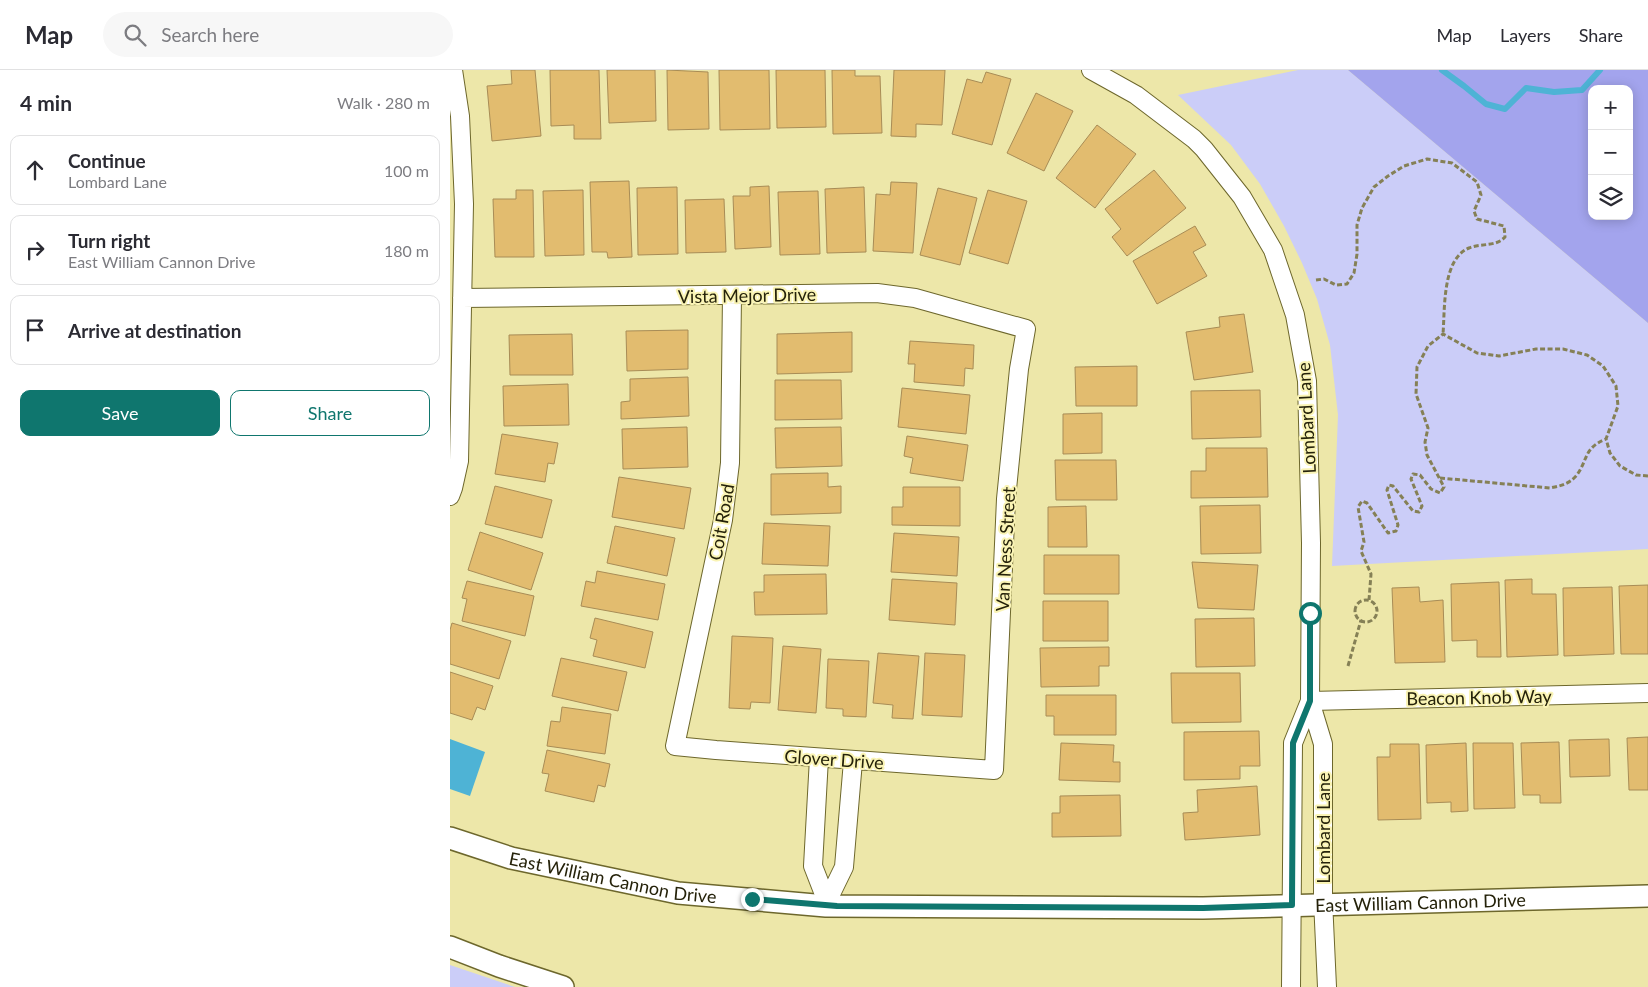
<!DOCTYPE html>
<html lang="en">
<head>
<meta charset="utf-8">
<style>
  :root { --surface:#fff; --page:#f7f7f7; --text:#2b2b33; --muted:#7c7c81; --line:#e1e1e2; --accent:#0f766e }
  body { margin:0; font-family:Lato,sans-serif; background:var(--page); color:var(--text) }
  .controls { position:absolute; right:15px; top:15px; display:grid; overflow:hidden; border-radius:10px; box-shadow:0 2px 12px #0003 }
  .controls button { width:45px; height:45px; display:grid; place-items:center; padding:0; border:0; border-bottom:1px solid var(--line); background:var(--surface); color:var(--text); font:25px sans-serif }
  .stop { position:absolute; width:15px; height:15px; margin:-11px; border:4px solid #0f766e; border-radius:50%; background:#fff }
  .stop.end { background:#0f766e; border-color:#fff; box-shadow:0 1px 5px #0008 }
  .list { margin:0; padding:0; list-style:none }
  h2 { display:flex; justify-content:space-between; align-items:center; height:65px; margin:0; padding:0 20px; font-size:21px }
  h2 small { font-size:16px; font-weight:400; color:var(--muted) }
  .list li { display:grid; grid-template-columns:32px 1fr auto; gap:15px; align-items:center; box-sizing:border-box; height:70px; margin:0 10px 10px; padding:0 10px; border:1px solid var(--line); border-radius:10px }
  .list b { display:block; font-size:19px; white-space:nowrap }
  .list p { margin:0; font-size:16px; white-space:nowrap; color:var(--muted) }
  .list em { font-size:16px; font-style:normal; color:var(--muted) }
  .actions { display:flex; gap:10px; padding:15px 20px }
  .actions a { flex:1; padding:11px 0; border:1px solid var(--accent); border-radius:10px; text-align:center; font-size:18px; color:var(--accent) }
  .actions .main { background:var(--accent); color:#fff }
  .icon { flex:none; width:28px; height:28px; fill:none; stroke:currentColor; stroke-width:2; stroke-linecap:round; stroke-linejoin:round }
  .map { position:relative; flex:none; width:1198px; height:917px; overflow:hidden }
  header { display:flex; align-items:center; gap:30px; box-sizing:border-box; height:70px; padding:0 25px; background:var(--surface); border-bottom:1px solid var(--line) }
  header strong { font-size:24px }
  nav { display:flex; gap:28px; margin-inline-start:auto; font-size:18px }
  .search { width:350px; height:45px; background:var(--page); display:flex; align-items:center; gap:12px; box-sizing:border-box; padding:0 18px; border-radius:28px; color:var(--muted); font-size:19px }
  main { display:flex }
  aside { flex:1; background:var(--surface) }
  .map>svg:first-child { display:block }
  .green { fill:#cbcdf8 }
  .forest { fill:#a3a4ed; fill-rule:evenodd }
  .water { fill:#4eb3d5 }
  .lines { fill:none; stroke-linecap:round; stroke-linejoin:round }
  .stream { stroke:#4eb3d5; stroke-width:6 }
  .building { fill:#e2bc6f; stroke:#a88c56 }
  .minor-casing { stroke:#6d672c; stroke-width:20 }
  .tertiary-casing { stroke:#6d672c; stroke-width:24 }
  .path { stroke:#858056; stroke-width:3; stroke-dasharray:5 2.5; stroke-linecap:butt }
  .minor { stroke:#fff; stroke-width:18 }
  .tertiary { stroke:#fff; stroke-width:21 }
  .route { stroke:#0f766e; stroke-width:6 }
  .labels { text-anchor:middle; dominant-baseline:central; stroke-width:4; stroke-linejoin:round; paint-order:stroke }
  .street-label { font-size:18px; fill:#25220a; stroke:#faf4b5 }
</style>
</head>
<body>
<header>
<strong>Map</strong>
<div class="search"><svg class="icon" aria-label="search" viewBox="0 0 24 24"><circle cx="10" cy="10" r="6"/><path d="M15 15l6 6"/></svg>Search here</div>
<nav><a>Map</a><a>Layers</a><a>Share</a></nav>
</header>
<main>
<aside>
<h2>4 min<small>Walk · 280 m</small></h2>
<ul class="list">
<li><svg class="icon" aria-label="ahead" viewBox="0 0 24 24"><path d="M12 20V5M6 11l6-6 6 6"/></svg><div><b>Continue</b><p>Lombard Lane</p></div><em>100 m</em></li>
<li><svg class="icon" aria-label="right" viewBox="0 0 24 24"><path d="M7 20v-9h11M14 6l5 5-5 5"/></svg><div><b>Turn right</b><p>East William Cannon Drive</p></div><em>180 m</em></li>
<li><svg class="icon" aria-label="arrive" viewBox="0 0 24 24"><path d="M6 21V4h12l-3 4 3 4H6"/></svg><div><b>Arrive at destination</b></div></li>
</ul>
<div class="actions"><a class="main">Save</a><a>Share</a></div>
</aside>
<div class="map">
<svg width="1198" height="917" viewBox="0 0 1198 917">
  <rect width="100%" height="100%" fill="#ede7a9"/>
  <!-- green -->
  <path class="green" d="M 848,0 L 898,0 L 1198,253 L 1198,479 L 882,496 L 888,345 L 880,275 L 867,229 L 852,193 L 834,156 L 810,114 L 781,75 L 728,25 Z
    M 0,895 L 65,917 L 0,917 Z"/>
  <!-- forest -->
  <path class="forest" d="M 898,0 L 1198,0 L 1198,253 ZM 1142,19 L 1179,19 L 1179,146 L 1142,146 Z"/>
  <!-- water -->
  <path class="water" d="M 0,669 L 35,682 L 20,726 L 0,719 Z"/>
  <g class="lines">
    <!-- stream -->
    <path class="stream" d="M 992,0 L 1014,16 L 1036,34 L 1055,39 L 1076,18 L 1104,22 L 1132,20 L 1150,0"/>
  </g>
  <!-- building -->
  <path class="building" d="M 61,0 L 85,0 L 91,66 L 42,71 L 37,16 L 62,14 Z
    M 100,0 L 149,0 L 151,69 L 124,69 L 124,55 L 101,56 Z
    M 157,0 L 205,0 L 206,51 L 159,53 Z
    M 217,0 L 258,2 L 259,59 L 218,60 Z
    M 269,0 L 319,0 L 320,59 L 270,60 Z
    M 326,0 L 375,0 L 376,57 L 327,58 Z
    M 382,0 L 405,0 L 405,6 L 430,6 L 432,63 L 383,64 Z
    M 444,0 L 495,0 L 492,55 L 466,54 L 466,67 L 441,66 Z
    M 536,2 L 561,9 L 542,75 L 502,64 L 517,9 L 532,13 Z
    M 586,23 L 623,41 L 594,101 L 557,83 Z
    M 647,55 L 686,84 L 645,138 L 606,108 Z
    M 704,100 L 736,138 L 677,186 L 662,167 L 671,159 L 655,139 Z
    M 179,111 L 182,187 L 158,188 L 157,182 L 142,182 L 140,112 Z
    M 441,112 L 467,113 L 463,183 L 423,181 L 426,124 L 440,125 Z
    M 319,116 L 321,177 L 285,179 L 283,126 L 300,126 L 300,117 Z
    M 227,117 L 228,184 L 188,185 L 187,118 Z
    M 414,117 L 416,182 L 377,183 L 375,119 Z
    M 488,118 L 527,128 L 510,195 L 470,185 Z
    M 66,120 L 83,120 L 84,187 L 45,187 L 43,129 L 66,129 Z
    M 133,120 L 134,185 L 95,186 L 93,121 Z
    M 538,120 L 577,131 L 558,194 L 519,183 Z
    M 368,121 L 370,184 L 330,185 L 328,122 Z
    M 274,129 L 276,182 L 236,183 L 235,130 Z
    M 745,156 L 756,175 L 743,182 L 757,206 L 707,234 L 683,191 Z
    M 794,244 L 803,302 L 744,310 L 736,262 L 770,257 L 769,247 Z
    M 238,260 L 238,299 L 177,301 L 176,261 Z
    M 402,262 L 402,302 L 327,304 L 327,264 Z
    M 122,264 L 123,305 L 60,305 L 59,265 Z
    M 460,271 L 524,275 L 523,299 L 515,298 L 514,316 L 464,312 L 465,294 L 458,294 Z
    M 687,296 L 687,336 L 626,336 L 625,297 Z
    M 238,307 L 239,346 L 171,349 L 171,332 L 180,331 L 180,309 Z
    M 325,310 L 391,310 L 392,349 L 325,350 Z
    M 118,314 L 119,355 L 54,356 L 53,316 Z
    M 452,318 L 520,325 L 516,364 L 448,357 Z
    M 810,320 L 811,367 L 742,369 L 741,321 Z
    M 652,343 L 652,383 L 613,384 L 613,344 Z
    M 237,357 L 238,397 L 173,399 L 172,359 Z
    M 391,357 L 392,396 L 326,398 L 325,358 Z
    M 52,364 L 108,373 L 104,394 L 98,393 L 95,412 L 45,404 Z
    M 457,366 L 518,375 L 513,411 L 460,403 L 463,388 L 454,386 Z
    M 756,378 L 817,378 L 818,427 L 741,428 L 741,401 L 756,401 Z
    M 605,390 L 666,390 L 667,430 L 606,430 Z
    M 378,403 L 378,417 L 391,416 L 391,443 L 321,445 L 321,404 Z
    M 169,407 L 241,418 L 234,459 L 162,447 Z
    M 45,416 L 102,430 L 92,468 L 35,454 Z
    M 453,417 L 510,417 L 510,456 L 442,455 L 442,437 L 453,437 Z
    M 810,435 L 811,483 L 751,484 L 750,436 Z
    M 636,436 L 637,477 L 598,477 L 598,437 Z
    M 314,453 L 380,456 L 378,496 L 312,494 Z
    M 165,456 L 225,468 L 217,506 L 157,493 Z
    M 30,462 L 93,483 L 81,520 L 18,500 Z
    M 444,463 L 509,467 L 507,506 L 441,502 Z
    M 594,485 L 669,485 L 669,524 L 594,524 Z
    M 742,492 L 808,495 L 804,540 L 748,538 Z
    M 147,501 L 215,514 L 208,550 L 131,536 L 136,511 L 145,513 Z
    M 376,504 L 377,544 L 305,545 L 304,522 L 314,522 L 314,505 Z
    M 442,509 L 507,513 L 505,555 L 439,550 Z
    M 1082,509 L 1082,524 L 1106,524 L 1108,585 L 1057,587 L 1055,510 Z
    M 17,511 L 84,526 L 75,566 L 12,551 L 17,529 L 12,528 Z
    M 1049,512 L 1051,587 L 1027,587 L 1027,570 L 1002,571 L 1001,514 Z
    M 1198,515 L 1198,584 L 1171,584 L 1169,516 Z
    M 969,517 L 970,532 L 993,530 L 995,592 L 945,593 L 942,518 Z
    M 1162,517 L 1164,584 L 1114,586 L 1113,518 Z
    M 593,531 L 658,531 L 658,571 L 593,571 Z
    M 145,548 L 203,562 L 195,598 L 143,586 L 147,570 L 140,568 Z
    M 804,548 L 805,596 L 746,597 L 745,549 Z
    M 2,553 L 61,571 L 49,609 L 0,594 L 0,560 Z
    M 282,566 L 323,568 L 320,633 L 301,632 L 300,639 L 279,638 Z
    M 333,576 L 371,579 L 366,643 L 328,640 Z
    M 659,577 L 659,596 L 649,596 L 649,616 L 591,617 L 590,578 Z
    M 428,583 L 469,586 L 463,649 L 442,648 L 443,635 L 423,633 Z
    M 475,583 L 515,585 L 512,647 L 472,645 Z
    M 111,588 L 177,602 L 168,641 L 102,626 Z
    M 378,589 L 419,591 L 416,647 L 393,646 L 393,639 L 376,638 Z
    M 0,602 L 43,616 L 35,640 L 27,637 L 22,650 L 0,643 Z
    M 721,603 L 790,603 L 791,652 L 722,653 Z
    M 596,625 L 666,625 L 666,665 L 604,665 L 604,646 L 596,646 Z
    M 112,637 L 161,644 L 155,684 L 97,676 L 101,651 L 110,652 Z
    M 809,661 L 810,696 L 790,696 L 790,709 L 734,710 L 734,662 Z
    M 1198,667 L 1198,720 L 1179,720 L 1177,668 Z
    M 1159,669 L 1160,706 L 1120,707 L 1119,670 Z
    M 1109,672 L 1111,733 L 1090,733 L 1090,725 L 1073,725 L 1071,673 Z
    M 611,673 L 664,675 L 663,692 L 670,692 L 670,712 L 609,710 Z
    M 1016,673 L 1018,741 L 1001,742 L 1001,732 L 977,733 L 976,675 Z
    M 1023,673 L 1063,673 L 1065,738 L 1024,739 Z
    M 940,674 L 969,674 L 971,749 L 928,750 L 927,687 L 940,687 Z
    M 97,680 L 160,694 L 155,717 L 148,715 L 144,732 L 95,721 L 99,704 L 92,703 Z
    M 807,716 L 810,765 L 735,770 L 733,743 L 748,742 L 747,720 Z
    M 670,725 L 671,766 L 602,767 L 602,743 L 610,743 L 610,726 Z"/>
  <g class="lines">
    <!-- minor casing -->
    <g class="minor-casing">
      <path id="minor" d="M 641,0 L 686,25 L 744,69 L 754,79 L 792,127 L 823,180 L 845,245 L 857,311 L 861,473 L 860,631 L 873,674 L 873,830 L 877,917
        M 12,228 L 427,223 L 465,228 L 576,259 L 569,299 L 556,429 L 544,700 L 266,680 L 225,676 L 273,450 L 280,393 L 282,225
        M 0,426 L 3,418 L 9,391 L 14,134 L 10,46 L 3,0
        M 860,631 L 1198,623
        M 369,688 L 363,796 L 377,832
        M 377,832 L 394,797 L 403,691
        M 841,917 L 843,673 L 860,631"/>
    </g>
    <!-- tertiary casing -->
    <g class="tertiary-casing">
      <g id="tertiary">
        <path id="s1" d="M 0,768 L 61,788 L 228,823 L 376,836 L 753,838 L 1198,826"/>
        <path d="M 0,877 L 49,896 L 113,917"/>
      </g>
    </g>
    <!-- path -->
    <path class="path" d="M 866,210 L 874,209 L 886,215 L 897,214 L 904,203 L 907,184 L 907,155 L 912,138 L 924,117 L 938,106 L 954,96 L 977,89 L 1002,93 L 1027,112 L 1031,125 L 1024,141 L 1027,149 L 1054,156 L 1055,167 C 1046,177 1031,173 1019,178 C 992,189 995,239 993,264
      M 990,408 L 1100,418 C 1110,416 1119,414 1126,406 C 1138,391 1133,378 1156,369
      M905 541a11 11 0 1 1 22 0a11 11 0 1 1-22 0Z
      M 919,530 L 921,504 L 911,481 L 914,472 L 908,437 L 912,431 L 917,433 L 938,463 L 946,461 L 948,455 L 937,420 L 939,415 L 943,416 L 963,441 L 969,442 L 972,436 L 961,409 L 963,404 L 970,405 L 981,419 L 990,423 L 994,417 L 977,385 L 975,372 L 978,358 L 966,324 L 967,297 L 978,276 L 993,264 L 1027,283 L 1049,286 L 1086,279 L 1113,279 L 1137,285 L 1153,296 L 1166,316 L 1168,336 L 1156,369 L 1160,383 L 1170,396 L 1186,405 L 1198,406
      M 898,596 L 911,550"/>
    <!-- minor -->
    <use href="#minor" class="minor"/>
    <!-- tertiary -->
    <use href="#tertiary" class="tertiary"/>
  </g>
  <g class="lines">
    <!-- route -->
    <path class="route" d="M 302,829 L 387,836 L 753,838 L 842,835 L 843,673 L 860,631 L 860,543"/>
  </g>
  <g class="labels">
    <!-- street labels -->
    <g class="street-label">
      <text transform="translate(297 225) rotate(-1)">Vista Mejor Drive</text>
      <text transform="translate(856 348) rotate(-93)">Lombard Lane</text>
      <text transform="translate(271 452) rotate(-80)">Coit Road</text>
      <text transform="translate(555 479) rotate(-87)">Van Ness Street</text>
      <text transform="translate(1029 627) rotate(-1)">Beacon Knob Way</text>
      <text transform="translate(384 689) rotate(4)">Glover Drive</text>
      <text transform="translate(873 758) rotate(-90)">Lombard Lane</text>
      <text stroke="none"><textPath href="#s1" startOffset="168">East William Cannon Drive</textPath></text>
      <text stroke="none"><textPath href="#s1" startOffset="978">East William Cannon Drive</textPath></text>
    </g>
  </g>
</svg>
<div class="controls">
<button>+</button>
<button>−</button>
<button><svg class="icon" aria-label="layers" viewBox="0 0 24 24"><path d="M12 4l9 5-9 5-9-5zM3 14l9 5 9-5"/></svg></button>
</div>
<div class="stop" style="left:860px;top:543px"></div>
<div class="stop end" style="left:302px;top:829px"></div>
</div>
</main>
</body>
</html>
